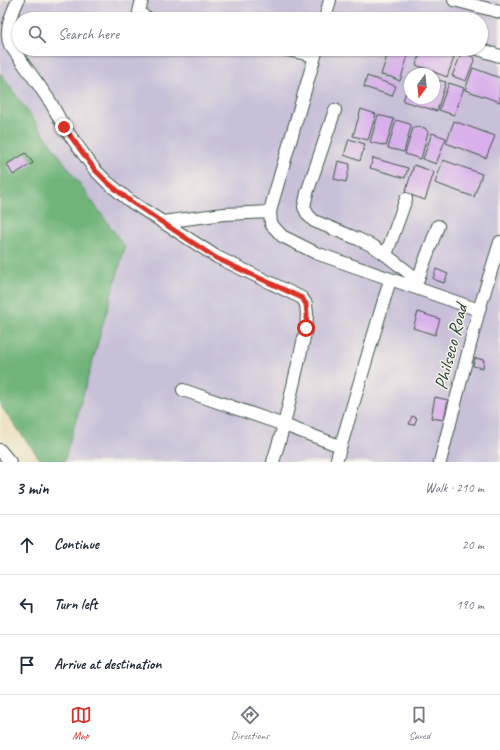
<!DOCTYPE html>
<html lang="en">
<head>
<meta charset="utf-8">
<style>
  :root { --surface:#fff; --page:#f2f2f3; --text:#1f2937; --muted:#747a83; --line:#e0e1e3; --accent:#d93025 }
  body { margin:0; font-family:Caveat,sans-serif; background:var(--page); color:var(--text) }
  .compass { position:absolute; left:404px; top:68px; width:36px; height:36px; border-radius:50%; background:var(--surface); box-shadow:0 1px 3px #0004; rotate:195deg }
  .stop { position:absolute; width:12px; height:12px; margin:-9px; border:3px solid #d93025; border-radius:50%; background:#fff }
  .stop.end { background:#d93025; border-color:#fff; box-shadow:0 1px 4px #0008 }
  .list { margin:0; padding:0; list-style:none }
  h2 { display:flex; justify-content:space-between; align-items:center; height:52px; margin:0; padding:0 16px; font-size:17px }
  h2 small { font-size:13px; font-weight:400; color:var(--muted) }
  .list li { display:grid; grid-template-columns:26px 1fr auto; gap:12px; align-items:center; box-sizing:border-box; height:60px; padding:0 16px; border-top:1px solid var(--line) }
  .list b { display:block; font-size:15px; white-space:nowrap }
  .list em { font-size:13px; font-style:normal; color:var(--muted) }
  .icon { flex:none; width:22px; height:22px; fill:none; stroke:currentColor; stroke-width:2; stroke-linecap:round; stroke-linejoin:round }
  .map { position:relative; flex:none; width:500px; height:462px; overflow:hidden }
  .search { position:absolute; background:var(--surface); box-shadow:0 1px 3px #0004; left:12px; right:12px; top:12px; height:44px; display:flex; align-items:center; gap:10px; box-sizing:border-box; padding:0 14px; border-radius:22px; color:var(--muted); font-size:15px }
  .sheet { height:232px; background:var(--surface) }
  nav { display:flex; justify-content:space-around; align-items:center; box-sizing:border-box; height:56px; border-top:1px solid var(--line); background:var(--surface); font-size:11px; color:var(--muted) }
  nav a { display:grid; justify-items:center; gap:2px }
  nav .on { color:var(--accent) }
  .map>svg:first-child { display:block }
  .industrial { fill:#c8bfd8; fill-rule:evenodd }
  .forest { fill:#6fb479; stroke:#477856 }
  .building { fill:#d8b0eb }
  .lines { fill:none; stroke-linecap:round; stroke-linejoin:round }
  .minor-casing { stroke:#3e5649; stroke-width:14 }
  .minor { stroke:#fff; stroke-width:12 }
  .route { stroke:#d93025; stroke-width:5 }
  .labels { text-anchor:middle; dominant-baseline:central; stroke-width:3; stroke-linejoin:round; paint-order:stroke }
  .street-label { font-size:19px; fill:#1f3d34; stroke:#f7f3e8 }
</style>
</head>
<body>
<div class="map">
<svg width="500" height="462" viewBox="0 0 500 462">
  <rect width="100%" height="100%" fill="#f7f3e8"/>
  <filter id="ink" filterUnits="userSpaceOnUse"><feTurbulence type="fractalNoise" baseFrequency=".025" numOctaves="2"/><feDisplacementMap in="SourceGraphic" scale="8" xChannelSelector="R" yChannelSelector="G"/><feConvolveMatrix kernelMatrix="1 2 1 2 8 2 1 2 1" color-interpolation-filters="sRGB"/></filter>
  <filter id="wash" filterUnits="userSpaceOnUse"><feTurbulence type="fractalNoise" baseFrequency=".012" numOctaves="4" result="noise"/><feDisplacementMap in="SourceGraphic" scale="16" xChannelSelector="R" yChannelSelector="G"/><feGaussianBlur stdDeviation="0.9" result="paint"/><feColorMatrix in="noise" values="0 0 0 0 0 0 0 0 0 0 0 0 0 0 0 0 0 1.4 0 .05"/><feComposite in="paint" operator="in"/></filter>
  <g filter="url(#wash)">
    <rect width="100%" height="100%" fill="#ebe1c0"/>
    <!-- industrial -->
    <path class="industrial" d="M 4,0 L 500,0 L 500,462 L 42,462 L 0,405 L 0,9 ZM 19,19 L 481,19 L 481,49 L 19,49 ZM 410,74 L 434,74 L 434,98 L 410,98 Z"/>
    <!-- forest -->
    <path class="forest" d="M 0,73 L 125,247 L 64,462 L 42,462 L 0,405 Z"/>
    <g id="blocks">
      <!-- building -->
      <path class="building" d="M 389,49 L 410,49 L 400,81 L 391,77 L 381,75 Z
        M 422,49 L 430,49 L 454,58 L 447,77 L 416,65 Z
        M 462,52 L 475,58 L 466,81 L 452,76 Z
        M 473,68 L 500,78 L 500,102 L 465,90 Z
        M 367,76 L 396,86 L 392,96 L 364,87 Z
        M 410,79 L 410,98 L 434,98 L 434,79 L 446,82 L 437,111 L 403,101 Z
        M 449,83 L 464,88 L 454,115 L 439,110 Z
        M 361,109 L 376,114 L 368,140 L 353,136 Z
        M 378,115 L 394,119 L 386,146 L 370,142 Z
        M 396,120 L 410,124 L 411,126 L 404,152 L 388,148 Z
        M 454,121 L 495,136 L 486,158 L 446,143 Z
        M 418,127 L 425,128 L 428,132 L 421,159 L 405,154 L 413,128 Z
        M 432,133 L 446,138 L 436,164 L 423,159 Z
        M 349,139 L 365,144 L 360,161 L 344,155 Z
        M 26,153 L 33,163 L 13,175 L 7,164 Z
        M 373,158 L 408,168 L 405,178 L 370,168 Z
        M 443,160 L 482,174 L 474,197 L 435,183 Z
        M 338,161 L 350,164 L 346,182 L 334,179 Z
        M 414,165 L 434,172 L 425,200 L 405,193 Z
        M 436,269 L 448,274 L 444,283 L 433,279 Z
        M 418,312 L 440,319 L 435,335 L 413,328 Z
        M 475,358 L 484,360 L 483,368 L 473,366 Z
        M 435,397 L 448,400 L 444,420 L 431,418 Z
        M 412,416 L 417,418 L 414,425 L 409,424 Z"/>
    </g>
  </g>
  <g filter="url(#ink)">
    <use href="#blocks" fill-opacity="0" stroke="#3e5649" stroke-width="1"/>
    <g class="lines">
      <!-- minor casing -->
      <g class="minor-casing">
        <path id="minor" d="M 18,0 C 12,13 4,30 10,45 L 38,84 L 51,103 L 64,127 L 95,170 L 107,182 L 130,201 L 217,257 L 302,298 L 306,304 L 307,314 L 306,329 L 284,425 L 273,462
          M 142,0 L 139,12 L 146,18 L 150,19
          M 454,0 L 500,12
          M 325,19 L 330,0
          M 283,49 L 315,56
          M 317,49 L 273,200 L 270,212 L 271,224 L 282,236 L 316,253 L 479,310
          M 478,49 L 500,56
          M 335,110 L 307,193 L 304,207 L 308,215 L 314,221 L 358,239 L 373,246 L 386,255 L 418,280
          M 162,222 L 224,214 L 270,212
          M 386,255 L 406,199
          M 415,287 L 438,226
          M 183,390 L 284,425 L 340,446
          M 0,450 L 10,462
          M 336,462 L 390,280
          M 440,462 L 479,310 L 500,242"/>
      </g>
      <!-- minor -->
      <use href="#minor" class="minor"/>
    </g>
  </g>
  <g class="lines" filter="url(#ink)">
    <!-- route -->
    <path class="route" d="M 64,127 L 95,170 L 107,182 L 130,201 L 216,258 L 302,298 L 306,304 L 307,314 L 306,328"/>
  </g>
  <g class="labels">
    <!-- street labels -->
    <g class="street-label">
      <text transform="translate(451 347) rotate(-76)">Philseco Road</text>
    </g>
  </g>
</svg>
<svg class="compass" viewBox="-18 -18 36 36"><path d="M0-13l5 13h-10z" fill="#e53935"/><path d="M0 13l5-13h-10z" fill="#747a83"/></svg>
<div class="stop" style="left:306px;top:328px"></div>
<div class="stop end" style="left:64px;top:127px"></div>
<div class="search"><svg class="icon" aria-label="search" viewBox="0 0 24 24"><circle cx="10" cy="10" r="6"/><path d="M15 15l6 6"/></svg>Search here</div>
</div>
<section class="sheet">
<h2>3 min<small>Walk · 210 m</small></h2>
<ul class="list">
<li><svg class="icon" aria-label="ahead" viewBox="0 0 24 24"><path d="M12 20V5M6 11l6-6 6 6"/></svg><div><b>Continue</b></div><em>20 m</em></li>
<li><svg class="icon" aria-label="left" viewBox="0 0 24 24"><path d="M17 20v-9H6M10 6l-5 5 5 5"/></svg><div><b>Turn left</b></div><em>190 m</em></li>
<li><svg class="icon" aria-label="arrive" viewBox="0 0 24 24"><path d="M6 21V4h12l-3 4 3 4H6"/></svg><div><b>Arrive at destination</b></div></li>
</ul>
</section>
<nav>
<a class="on"><svg class="icon" aria-label="map" viewBox="0 0 24 24"><path d="M3 6l6-2 6 2 6-2v14l-6 2-6-2-6 2zM9 4v14M15 6v14"/></svg>Map</a>
<a><svg class="icon" aria-label="directions" viewBox="0 0 24 24"><path d="M12 3l9 9-9 9-9-9zM9 14v-3h6M13 9l2 2-2 2"/></svg>Directions</a>
<a><svg class="icon" aria-label="saved" viewBox="0 0 24 24"><path d="M7 4h10v16l-5-4-5 4z"/></svg>Saved</a>
</nav>
</body>
</html>
